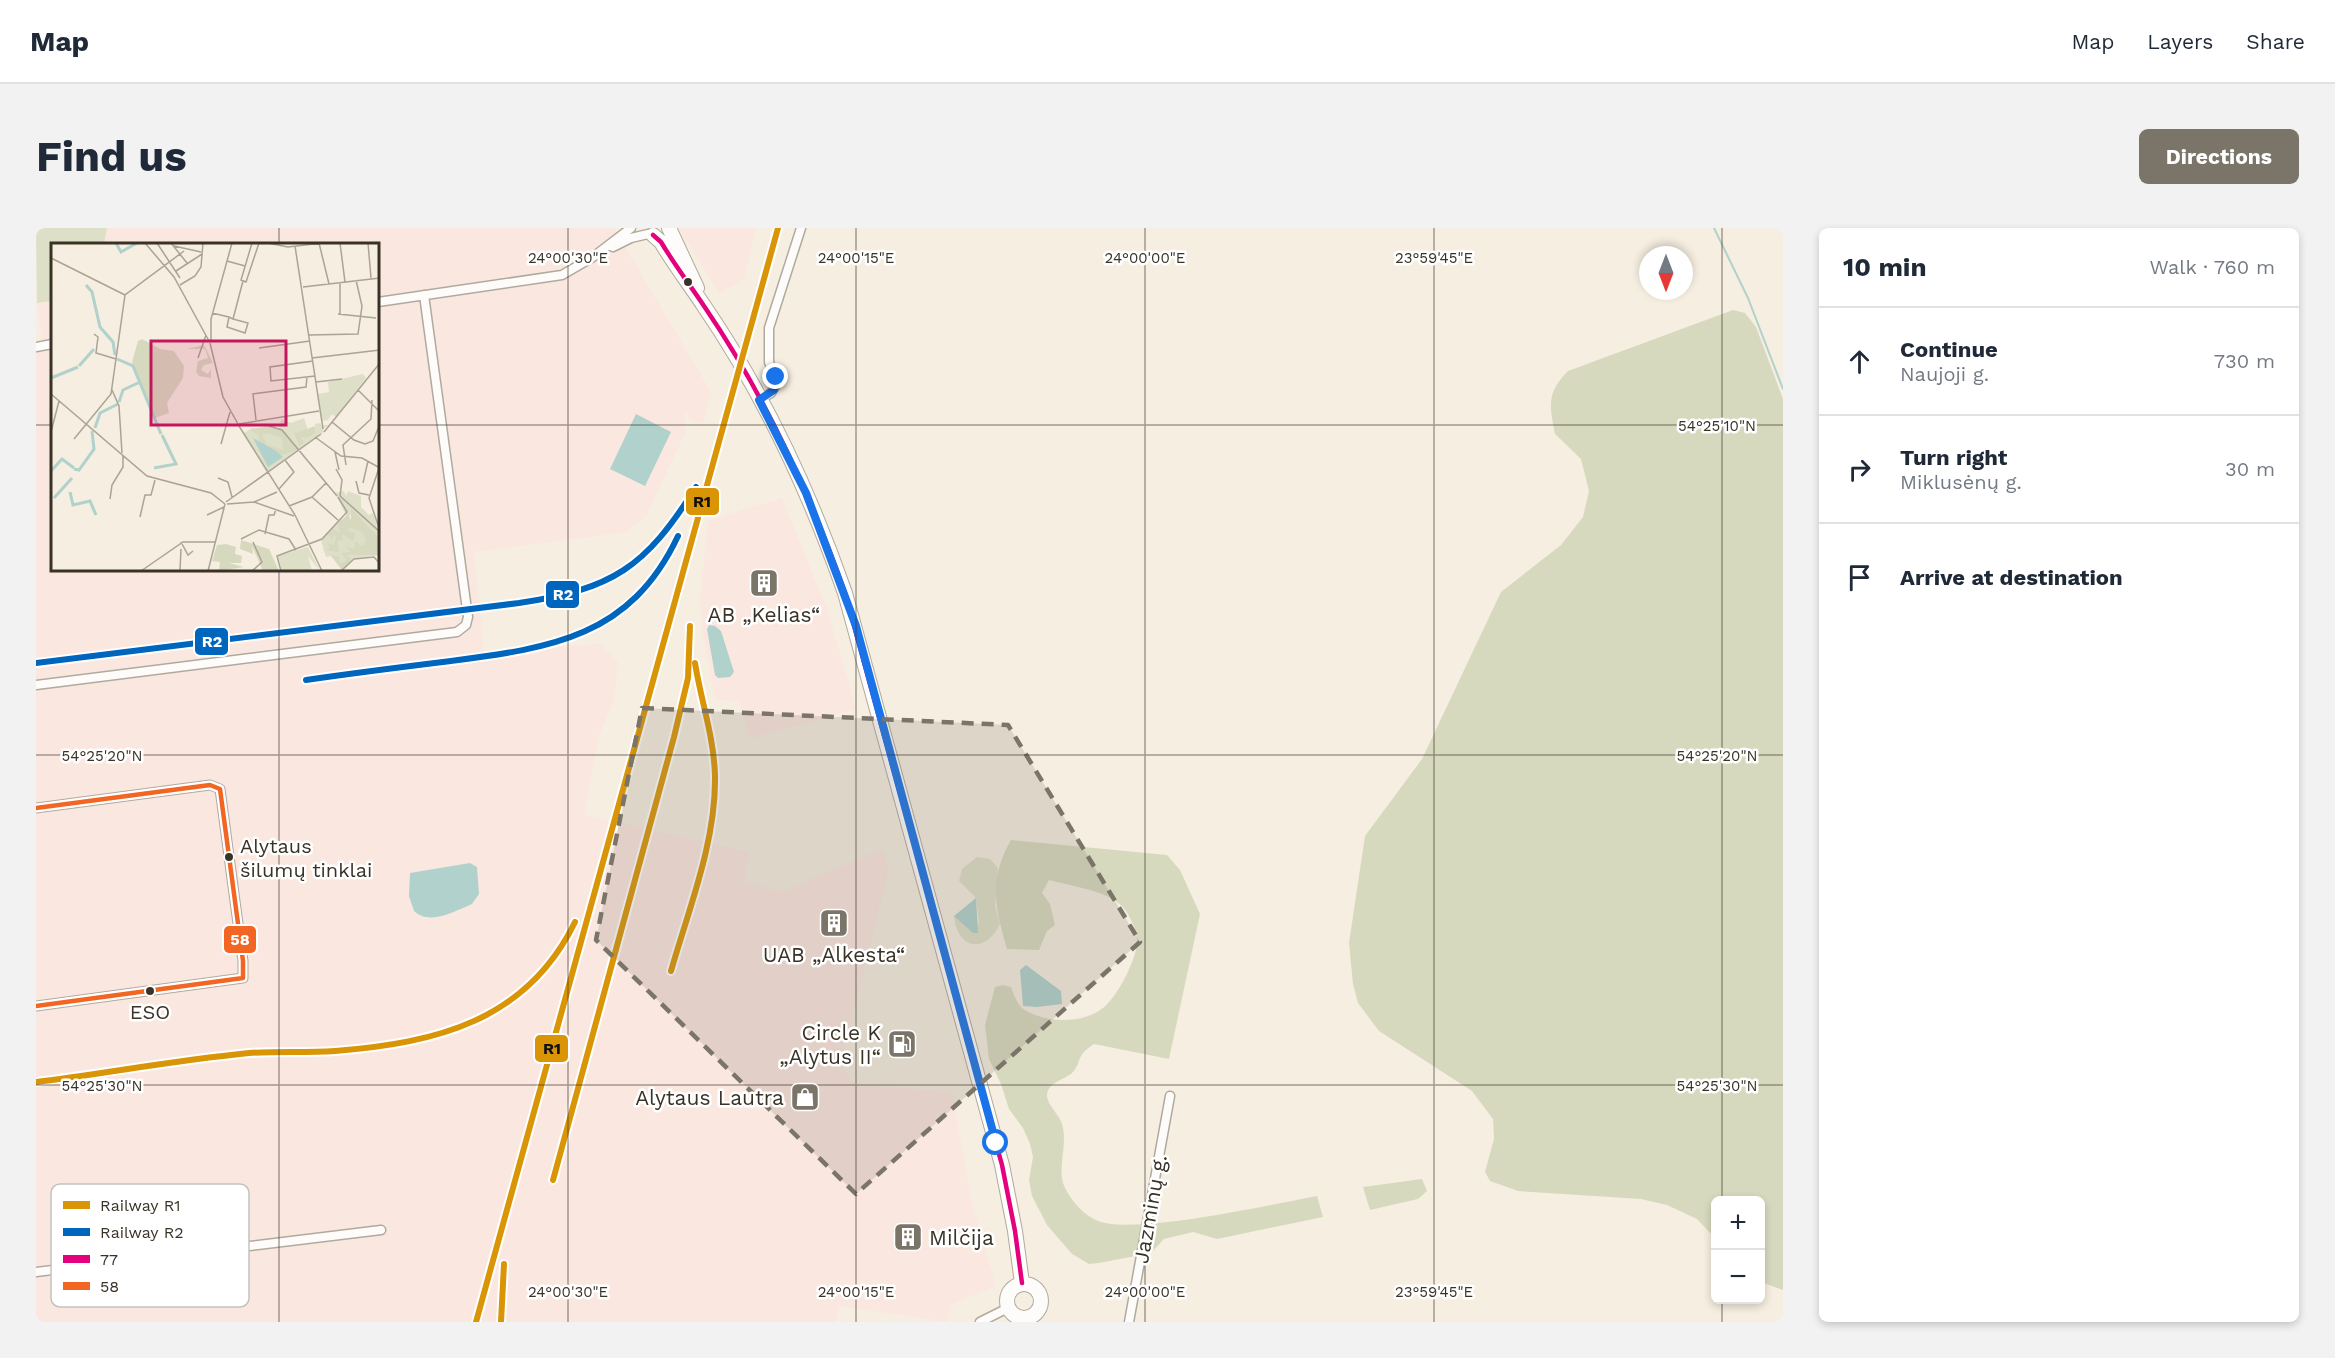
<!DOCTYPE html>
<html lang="en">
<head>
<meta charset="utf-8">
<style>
  :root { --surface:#fff; --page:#f2f2f3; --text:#1f2937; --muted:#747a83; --line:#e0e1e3; --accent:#7b7468 }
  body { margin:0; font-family:"Work Sans",sans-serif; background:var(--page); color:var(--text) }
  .controls { position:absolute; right:18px; bottom:18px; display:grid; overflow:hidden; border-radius:9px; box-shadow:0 3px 9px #0003 }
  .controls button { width:54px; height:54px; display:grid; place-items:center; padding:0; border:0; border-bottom:2px solid var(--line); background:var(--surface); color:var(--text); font:30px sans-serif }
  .compass { position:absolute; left:1603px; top:18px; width:54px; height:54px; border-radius:50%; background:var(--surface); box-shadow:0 3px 9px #0003; rotate:180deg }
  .stop { position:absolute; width:18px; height:18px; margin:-14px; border:4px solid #1a73e8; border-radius:50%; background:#fff }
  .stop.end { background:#1a73e8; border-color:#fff; box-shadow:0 2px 6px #0008 }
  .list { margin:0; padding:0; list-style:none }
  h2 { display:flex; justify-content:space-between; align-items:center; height:78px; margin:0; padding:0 24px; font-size:26px }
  h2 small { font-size:20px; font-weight:400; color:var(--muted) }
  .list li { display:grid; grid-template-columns:39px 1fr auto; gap:18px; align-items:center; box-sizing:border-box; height:108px; padding:0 24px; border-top:2px solid var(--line) }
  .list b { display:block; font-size:22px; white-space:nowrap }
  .list p { margin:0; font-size:20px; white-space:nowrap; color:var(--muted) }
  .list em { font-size:20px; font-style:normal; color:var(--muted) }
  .icon { flex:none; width:33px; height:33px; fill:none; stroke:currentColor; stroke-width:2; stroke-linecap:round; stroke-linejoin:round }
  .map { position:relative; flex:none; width:1747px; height:1094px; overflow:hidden; border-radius:9px }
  header { display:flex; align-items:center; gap:36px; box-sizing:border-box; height:84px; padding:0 30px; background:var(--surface); border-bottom:2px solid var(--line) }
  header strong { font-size:28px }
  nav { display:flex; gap:33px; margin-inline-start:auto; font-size:21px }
  .intro { display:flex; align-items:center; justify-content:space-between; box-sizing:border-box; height:144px; padding:0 36px }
  h1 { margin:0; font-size:42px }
  .button { padding:15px 27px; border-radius:9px; background:var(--accent); color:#fff; font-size:21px; font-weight:700 }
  main { display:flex; gap:36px; padding:0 36px }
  aside { flex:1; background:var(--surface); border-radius:9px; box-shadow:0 3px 9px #0003 }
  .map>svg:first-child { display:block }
  .industrial { fill:#fae7e0 }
  .green { fill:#dddfc7 }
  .forest { fill:#d7d9bf }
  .water { fill:#b1d1cc }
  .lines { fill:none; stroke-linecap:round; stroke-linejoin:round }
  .stream { stroke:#b1d1cc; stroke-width:2 }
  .street-casing { stroke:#b0aa9e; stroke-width:11 }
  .primary-casing { stroke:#b0aa9e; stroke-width:16 }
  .street { stroke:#fefcfa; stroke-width:8 }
  .primary { stroke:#fefcfa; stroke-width:14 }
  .bus-1-casing { stroke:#fff; stroke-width:9 }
  .bus-2-casing { stroke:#fff; stroke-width:9 }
  .bus-1 { stroke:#e5007d; stroke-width:4.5 }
  .bus-2 { stroke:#f26522; stroke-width:4.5 }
  .rail-1-casing { stroke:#fff; stroke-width:10 }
  .rail-2-casing { stroke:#fff; stroke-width:10 }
  .rail-1 { stroke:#da9506; stroke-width:6 }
  .rail-2 { stroke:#0065bd; stroke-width:6 }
  .route { stroke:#1a73e8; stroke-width:8 }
  .marked { fill:#7b7468; fill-opacity:0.2; stroke:#7b7468; stroke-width:4.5; stroke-dasharray:12 8; stroke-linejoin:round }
  .ticks { fill:none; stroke:#393327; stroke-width:1.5; stroke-opacity:0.45 }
  .bus-dot { fill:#393327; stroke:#fff; stroke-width:2 }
  .labels { text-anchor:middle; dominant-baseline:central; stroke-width:5; stroke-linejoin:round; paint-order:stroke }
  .bus-label { font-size:20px; fill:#393327; stroke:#fff; text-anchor:start }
  .poi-label { font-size:21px; fill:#393327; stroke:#fff }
  .street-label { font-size:21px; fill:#393327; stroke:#fff }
  .inset-river { fill:none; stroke:#b1d1cc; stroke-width:3 }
  .inset-road { fill:none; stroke:#aaa396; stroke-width:1.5 }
  .view { fill:#c2185b; fill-opacity:0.15; stroke:#c2185b; stroke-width:3 }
  .inset-edge { fill:none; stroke:#393327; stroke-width:3 }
  .key { fill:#fff; stroke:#c4c2be; stroke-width:1.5 }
  .key-label { font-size:16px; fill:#393327 }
  .ticks-label { font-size:15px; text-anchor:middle; fill:#393327; stroke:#fff; stroke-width:5; stroke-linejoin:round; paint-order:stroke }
  .line-badge { stroke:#fff; stroke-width:2 }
  .badge-label { font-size:16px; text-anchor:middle; font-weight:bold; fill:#fff }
  .pale-badge-label { font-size:16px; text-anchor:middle; font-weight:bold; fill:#111 }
</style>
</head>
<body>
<header>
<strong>Map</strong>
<nav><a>Map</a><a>Layers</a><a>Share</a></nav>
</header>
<div class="intro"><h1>Find us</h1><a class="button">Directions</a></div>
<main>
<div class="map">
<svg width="1747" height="1094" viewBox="0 0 1747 1094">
  <rect width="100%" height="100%" fill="#f6eee0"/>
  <!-- industrial -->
  <path class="industrial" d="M 71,0 L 578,0 L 675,164 L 667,196 L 653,190 L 649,183 L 649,205 L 610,288 L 591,304 L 438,324 L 448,424 L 564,416 L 582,434 L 578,473 L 563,507 L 548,587 L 713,624 L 708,653 L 746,664 L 846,621 L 853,640 L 804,838 L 820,857 L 916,864 L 936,975 L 960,1058 L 915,1076 L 911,1094 L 804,1078 L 799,1094 L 0,1094 L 0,115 L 6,114 L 1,75 L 16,73 L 16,342 L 342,342 L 342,16 L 68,16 Z
    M 642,0 L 720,0 L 708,51 L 684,65 Z
    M 746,270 L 792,384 L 820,481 L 714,511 L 703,474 L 679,471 L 666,402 L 664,371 L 672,293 Z"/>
  <!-- green -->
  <path class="green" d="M 0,0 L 71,0 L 68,16 L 16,16 L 16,73 L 1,75 Z
    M 941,629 L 954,631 L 962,640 L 959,678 L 964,696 C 949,727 921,721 918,688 L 943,696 L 940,670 L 923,653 L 926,641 Z"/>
  <!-- forest -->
  <path class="forest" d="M 1697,82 L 1709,85 L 1720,99 L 1747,171 L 1747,1062 L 1725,1054 L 1724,972 L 1680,972 L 1679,1010 L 1661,991 L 1631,977 L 1605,971 L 1482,963 L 1454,953 L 1449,944 L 1458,911 L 1457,891 L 1436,863 L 1343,803 L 1322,775 L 1317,756 L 1313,715 L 1329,608 L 1386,531 L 1465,364 L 1525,317 L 1547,289 L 1553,263 L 1545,231 L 1519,206 C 1513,177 1511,164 1532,143 Z
    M 975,612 L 1131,627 L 1144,642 L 1164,686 L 1133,831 L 1058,816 C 1039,828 1047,832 1037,844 C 1029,852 1011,854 1011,868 C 1012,878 1023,886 1026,896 C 1032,916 1022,936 1027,955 C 1032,969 1046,986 1060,992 C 1094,1009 1237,976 1281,968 L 1287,989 L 1181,1011 L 1157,1004 L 1128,1011 L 1115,1025 L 1063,1035 L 1053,1036 L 1036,1026 L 1011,997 L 996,968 L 993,952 L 997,929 L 994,916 L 987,900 L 973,881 L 965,856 L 953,831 L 949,797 L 959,759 L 967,757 L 975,759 C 978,767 981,777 989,782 C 1009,795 1048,796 1067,780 C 1081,769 1099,734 1101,716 C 1102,704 1094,687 1086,678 C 1069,662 1035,658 1013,652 L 1006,665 L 1014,676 L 1019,697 L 1011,703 L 1003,722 L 971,721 C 959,679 952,652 975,612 Z
    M 1386,951 L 1391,963 L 1382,971 L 1334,982 L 1327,959 Z"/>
  <!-- water -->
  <path class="water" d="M 600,186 L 635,204 L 609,258 L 574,241 Z
    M 673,397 L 679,398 L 685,403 L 698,444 L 694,449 L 682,450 L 679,447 L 671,401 Z
    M 434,635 L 441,639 L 443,666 L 436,676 C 419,683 394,698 378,683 L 373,668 L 374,645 Z
    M 940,670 L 942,705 L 937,705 L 918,688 Z
    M 990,737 L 1025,763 L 1026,776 L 1001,779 L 987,778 L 984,742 Z"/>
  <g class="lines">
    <!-- stream -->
    <path class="stream" d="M 1678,0 L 1712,70 L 1747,161"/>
    <!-- street casing -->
    <g class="street-casing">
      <path id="street" d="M 577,19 L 595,10 L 612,6
        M 342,74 L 526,47 L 557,29 L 595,0
        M 0,119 L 16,116
        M 723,172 L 735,165 L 741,155 L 733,134 L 733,100 L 765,0
        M 0,457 L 421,404 L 430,397 L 432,389 L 388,67
        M 0,580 L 174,557 L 184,561 L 207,733 L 207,750 L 0,778
        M 0,1044 L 345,1002
        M 944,1094 L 972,1080
        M 1093,1094 L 1134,868"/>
    </g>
    <!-- primary casing -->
    <g class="primary-casing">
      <path id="primary" d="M 633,0 L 661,60
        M 617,7 L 625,14 C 638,36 654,57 668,78 C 728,166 774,265 809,365 L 966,937 L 979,1003 L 986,1055
        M971 1073a17 17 0 1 1 34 0a17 17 0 1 1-34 0Z"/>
    </g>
    <!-- street -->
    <use href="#street" class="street"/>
    <!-- primary -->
    <use href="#primary" class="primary"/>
    <!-- bus-1 casing -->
    <g class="bus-1-casing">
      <path id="bus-1" d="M 617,7 L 625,14 C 638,36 654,57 668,78 C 728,166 774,265 809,365 L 966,937 L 979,1003 L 986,1055"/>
    </g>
    <!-- bus-2 casing -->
    <g class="bus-2-casing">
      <path id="bus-2" d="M 0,580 L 174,557 L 184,561 L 207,733 L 207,750 L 0,778"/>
    </g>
    <!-- bus-1 -->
    <use href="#bus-1" class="bus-1"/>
    <!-- bus-2 -->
    <use href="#bus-2" class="bus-2"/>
    <!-- rail-1 casing -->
    <g class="rail-1-casing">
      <path id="rail-1" d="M 635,743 C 653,680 680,614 679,548 C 678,509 665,473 659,435
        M 0,854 C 71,845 142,832 213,825 C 241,823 270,825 299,823 C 400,815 491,793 539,694
        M 517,952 L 638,509 L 652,450 L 654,398
        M 440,1094 L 742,0
        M 465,1094 L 468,1036"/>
    </g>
    <!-- rail-2 casing -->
    <g class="rail-2-casing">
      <path id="rail-2" d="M 0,435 L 483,375 C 577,361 609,340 660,259
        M 270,452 C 318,445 366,439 415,433 C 514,420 594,410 642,308"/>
    </g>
    <!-- rail-1 -->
    <use href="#rail-1" class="rail-1"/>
    <!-- rail-2 -->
    <use href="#rail-2" class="rail-2"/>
  </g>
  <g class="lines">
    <!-- route -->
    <path class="route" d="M 740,149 L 738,162 L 723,172 L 770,265 L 820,398 L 960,915"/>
  </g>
  <!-- marked area -->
  <path class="marked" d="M 606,480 L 972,497 L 1104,714 L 820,966 L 560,712 Z"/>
  <!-- ticks -->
  <path class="ticks" d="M 243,0 L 243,16M 532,0 L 532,1094M 820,0 L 820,1094M 1109,0 L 1109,1094M 1398,0 L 1398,1094M 1686,0 L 1686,972M 0,197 L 16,197M 342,197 L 1747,197M 243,342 L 243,1094M 0,527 L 1747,527M 0,857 L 1747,857M 1686,1072 L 1686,1094"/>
  <!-- icons -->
  <defs>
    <g id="building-square" transform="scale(1.5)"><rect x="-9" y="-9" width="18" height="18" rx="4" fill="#7b7468" stroke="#fff"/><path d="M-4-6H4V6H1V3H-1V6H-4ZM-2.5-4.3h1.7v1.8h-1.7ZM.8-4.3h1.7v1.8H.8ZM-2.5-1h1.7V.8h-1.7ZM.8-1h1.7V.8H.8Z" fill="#fff"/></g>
    <g id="fuel-square" transform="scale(1.5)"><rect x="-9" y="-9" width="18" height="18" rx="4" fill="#7b7468" stroke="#fff"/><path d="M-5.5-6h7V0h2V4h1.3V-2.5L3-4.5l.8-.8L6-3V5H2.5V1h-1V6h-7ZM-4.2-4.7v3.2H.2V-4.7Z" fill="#fff"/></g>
    <g id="shop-square" transform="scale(1.5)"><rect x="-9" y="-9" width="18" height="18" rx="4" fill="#7b7468" stroke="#fff"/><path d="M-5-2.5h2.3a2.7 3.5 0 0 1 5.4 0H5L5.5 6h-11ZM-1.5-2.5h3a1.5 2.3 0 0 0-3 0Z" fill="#fff"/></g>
  </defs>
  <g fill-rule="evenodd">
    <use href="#building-square" x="728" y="355"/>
    <use href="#building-square" x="798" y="695"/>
    <use href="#fuel-square" x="866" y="816"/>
    <use href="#shop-square" x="769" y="869"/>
    <use href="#building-square" x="872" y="1009"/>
  </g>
  <!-- markers -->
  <g class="bus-dot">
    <circle cx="652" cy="54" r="5"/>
    <circle cx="193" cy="629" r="5"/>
    <circle cx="114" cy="763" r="5"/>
  </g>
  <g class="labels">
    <!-- bus labels -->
    <g class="bus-label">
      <text x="204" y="618">Alytaus<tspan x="204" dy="24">šilumų tinklai</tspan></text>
      <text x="114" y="784" text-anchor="middle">ESO</text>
    </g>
    <!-- poi labels -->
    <g class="poi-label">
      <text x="728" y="386">AB „Kelias“</text>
      <text x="798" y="726">UAB „Alkesta“</text>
      <text x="845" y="804" text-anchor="end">Circle K<tspan x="845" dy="24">„Alytus II“</tspan></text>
      <text x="748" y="869" text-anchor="end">Alytaus Lautra</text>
      <text x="893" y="1009" text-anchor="start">Milčija</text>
    </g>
    <!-- street labels -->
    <g class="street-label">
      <text transform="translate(1114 981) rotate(-80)">Jazminų g.</text>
    </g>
  </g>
  <!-- overview -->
  <g transform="translate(15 15)">
    <rect width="328" height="328" fill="#f6eee0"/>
    <path d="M 312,131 L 315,135 L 285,174 L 281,171 L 277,177 L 271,178 L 272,182 L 278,182 L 272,186 L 267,151 L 278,149 L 277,139 ZM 253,175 L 257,187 L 245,190 L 240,184 L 247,201 L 253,199 L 249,196 L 250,193 L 257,195 L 265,190 L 264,181 L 269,180 L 273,189 L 215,229 L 193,190 L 201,185 L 228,186 L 230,176 L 240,180 ZM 293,248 L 295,253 L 297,248 L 310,253 L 310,264 L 318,272 L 322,270 L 328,290 L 328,312 L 301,316 L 291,327 L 280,313 L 275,314 L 270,298 L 288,276 L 307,279 L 303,270 L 296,274 L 284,250 ZM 257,304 L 269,328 L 257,313 L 261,328 L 231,328 L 227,313 Z" fill="#dddfc7"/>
    <path d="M 91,96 L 109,106 L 123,108 L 133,123 L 132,135 L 116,160 L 118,170 L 104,175 L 81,119 L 87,98 ZM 153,102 L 162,120 L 153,122 L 150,127 L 157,131 L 160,126 L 160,135 L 148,133 L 145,129 L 147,118 L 157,115 L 154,106 L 136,106 ZM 217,183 L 231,187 L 247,207 L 230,212 L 208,200 L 208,192 L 199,187 ZM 217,190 L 231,195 L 232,207 L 216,202 L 211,192 ZM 264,183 L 265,190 L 257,195 L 250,194 L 253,199 L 248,203 L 240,184 L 245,190 ZM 300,265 L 328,295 L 328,312 L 295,312 L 301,316 L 291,327 L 280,312 L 288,314 L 289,321 L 296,317 L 290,310 L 300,309 L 294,303 L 303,306 L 304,298 L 312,303 L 315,298 L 312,290 L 298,284 L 297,288 L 305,290 L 302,298 L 291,291 L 292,296 L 286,299 L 288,309 L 275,307 L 279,304 L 275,299 L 282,302 L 285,295 L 283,291 L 281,297 L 277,291 L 283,286 L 289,291 L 287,281 L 297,271 L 300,277 ZM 190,297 L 218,306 L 228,328 L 212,328 L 201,303 L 202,311 L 189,306 ZM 175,301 L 185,304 L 184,311 L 191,313 L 190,320 L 178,320 L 193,324 L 168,328 L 169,319 L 161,318 L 166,302 Z" fill="#d7d9bf" fill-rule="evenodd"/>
    <path d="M 202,195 L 225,208 L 232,214 L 217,224 Z" fill="#b1d1cc"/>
    <path class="inset-river" d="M 65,0 L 70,9 L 86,0M 35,42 L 41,49 L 49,84 L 62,99 L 64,112M 66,116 L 82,123 L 110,191M 28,123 L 43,106M 0,135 L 27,124M 68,159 L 72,147 L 89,139M 44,185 L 49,170 L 67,161M 103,225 L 125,221 L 111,192M 23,226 L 28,227 L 43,206 L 41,188M 0,228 L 11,216 L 23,225M 19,249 L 22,262 L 39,258 L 45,272M 3,255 L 21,235"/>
    <path class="inset-road" d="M 94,0 L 123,34 L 158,98M 106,0 L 129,35M 120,0 L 136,20M 201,0 L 190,37 L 195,39 L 208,0M 217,0 L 237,4 L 271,0M 268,0 L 278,41M 289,0 L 294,39M 317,0 L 320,35M 123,3 L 150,9M 244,3 L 272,186M 0,15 L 74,52M 176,18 L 194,23M 125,28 L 151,11M 289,39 L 289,71M 129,42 L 144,33 L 150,24 L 152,0M 252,44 L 329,35M 161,70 L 178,74 L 182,76 L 197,80 L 194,90 L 176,84 L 178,74M 287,71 L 325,75M 182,76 L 192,38M 43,91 L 47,94 L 45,110 L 65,116M 258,92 L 307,91 L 311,63 L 305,37M 160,99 L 160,76 L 181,0M 159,100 L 172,154 L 187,181M 208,105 L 259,98M 147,115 L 155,92M 261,115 L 329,107M 262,118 L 219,124 L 220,138 L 264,133M 265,139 L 291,136M 61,147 L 68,163 L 71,210M 307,147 L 329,169M 0,151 L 96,233 L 160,250 L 174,261M 205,177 L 202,151 L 255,144 L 256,134M 281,179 L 303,197 L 314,201 L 322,198 L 329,181M 188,181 L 268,168M 188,183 L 244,272 L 271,328M 218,183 L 231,187 L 286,253M 0,189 L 8,158M 273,189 L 329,120M 264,194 L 290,213 L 311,215 L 329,225M 23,196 L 60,151 L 74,52 L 133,8M 170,201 L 179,169M 284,209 L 288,227M 295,222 L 292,202 L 320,176 L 321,157M 285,226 L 291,237 L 289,253M 167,235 L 177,239 L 181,254M 305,238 L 308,250 L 318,252M 312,240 L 317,218M 228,246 L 243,229 L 234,217M 289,253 L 329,289M 261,254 L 287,277M 59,256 L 61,242 L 72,224 L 72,212M 175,259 L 270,191M 203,259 L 226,249M 176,261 L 203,259 L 243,273M 238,263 L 261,254 L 275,240M 156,272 L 173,264M 89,274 L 94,252 L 100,252 L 104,237M 327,282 L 318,255 L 328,225M 214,291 L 218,272 L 223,272 L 225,266M 190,296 L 208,287 L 238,296 L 245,307M 130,299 L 137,312 L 142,308M 129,327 L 130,306M 90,328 L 132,299 L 164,299M 157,328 L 174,261M 201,328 L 211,319 L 202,299M 230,328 L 226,313 L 271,296 L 296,269 L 287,254M 290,328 L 303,316 L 323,314 L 329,321"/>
    <path class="view" d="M 100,98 L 235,98 L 235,182 L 100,182 Z"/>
    <rect width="328" height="328" class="inset-edge"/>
  </g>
  <!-- legend -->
  <rect x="15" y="956" width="198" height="123" rx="9" class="key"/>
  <rect x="27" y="973" width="27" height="8" fill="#da9506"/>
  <rect x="27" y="1000" width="27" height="8" fill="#0065bd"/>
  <rect x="27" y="1027" width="27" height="8" fill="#e5007d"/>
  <rect x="27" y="1054" width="27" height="8" fill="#f26522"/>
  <g class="key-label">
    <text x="64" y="983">Railway R1</text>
    <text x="64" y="1010">Railway R2</text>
    <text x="64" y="1037">77</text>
    <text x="64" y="1064">58</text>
  </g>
  <g class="ticks-label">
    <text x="532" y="35">24°00'30"E</text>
    <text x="820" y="35">24°00'15"E</text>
    <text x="1109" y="35">24°00'00"E</text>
    <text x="1398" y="35">23°59'45"E</text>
    <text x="1681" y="203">54°25'10"N</text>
    <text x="1681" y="533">54°25'20"N</text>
    <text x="66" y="533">54°25'20"N</text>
    <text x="1681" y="863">54°25'30"N</text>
    <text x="66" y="863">54°25'30"N</text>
    <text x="532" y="1069">24°00'30"E</text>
    <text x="820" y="1069">24°00'15"E</text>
    <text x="1109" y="1069">24°00'00"E</text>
    <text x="1398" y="1069">23°59'45"E</text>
  </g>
  <g class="line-badge">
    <rect x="649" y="259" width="35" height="29" rx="6" fill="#da9506"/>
    <rect x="509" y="352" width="35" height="29" rx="6" fill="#0065bd"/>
    <rect x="158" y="399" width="35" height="29" rx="6" fill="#0065bd"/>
    <rect x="187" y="697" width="34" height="29" rx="6" fill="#f26522"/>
    <rect x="498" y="806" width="35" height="29" rx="6" fill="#da9506"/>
  </g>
  <g class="badge-label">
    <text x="527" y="372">R2</text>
    <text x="176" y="419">R2</text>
    <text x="204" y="717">58</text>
  </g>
  <g class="pale-badge-label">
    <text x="666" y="279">R1</text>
    <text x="516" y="826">R1</text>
  </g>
</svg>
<div class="controls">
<button>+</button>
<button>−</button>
</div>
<svg class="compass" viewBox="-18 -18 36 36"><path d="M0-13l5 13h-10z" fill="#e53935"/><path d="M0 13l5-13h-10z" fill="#747a83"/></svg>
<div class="stop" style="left:960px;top:915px"></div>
<div class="stop end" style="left:740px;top:149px"></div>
</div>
<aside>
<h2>10 min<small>Walk · 760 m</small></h2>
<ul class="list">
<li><svg class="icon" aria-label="ahead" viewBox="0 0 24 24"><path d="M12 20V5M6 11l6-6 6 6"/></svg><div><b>Continue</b><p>Naujoji g.</p></div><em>730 m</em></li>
<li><svg class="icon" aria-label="right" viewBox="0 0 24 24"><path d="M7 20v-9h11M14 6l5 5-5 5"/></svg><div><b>Turn right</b><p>Miklusėnų g.</p></div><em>30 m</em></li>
<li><svg class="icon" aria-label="arrive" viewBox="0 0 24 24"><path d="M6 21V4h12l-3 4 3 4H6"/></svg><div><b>Arrive at destination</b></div></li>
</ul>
</aside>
</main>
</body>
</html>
